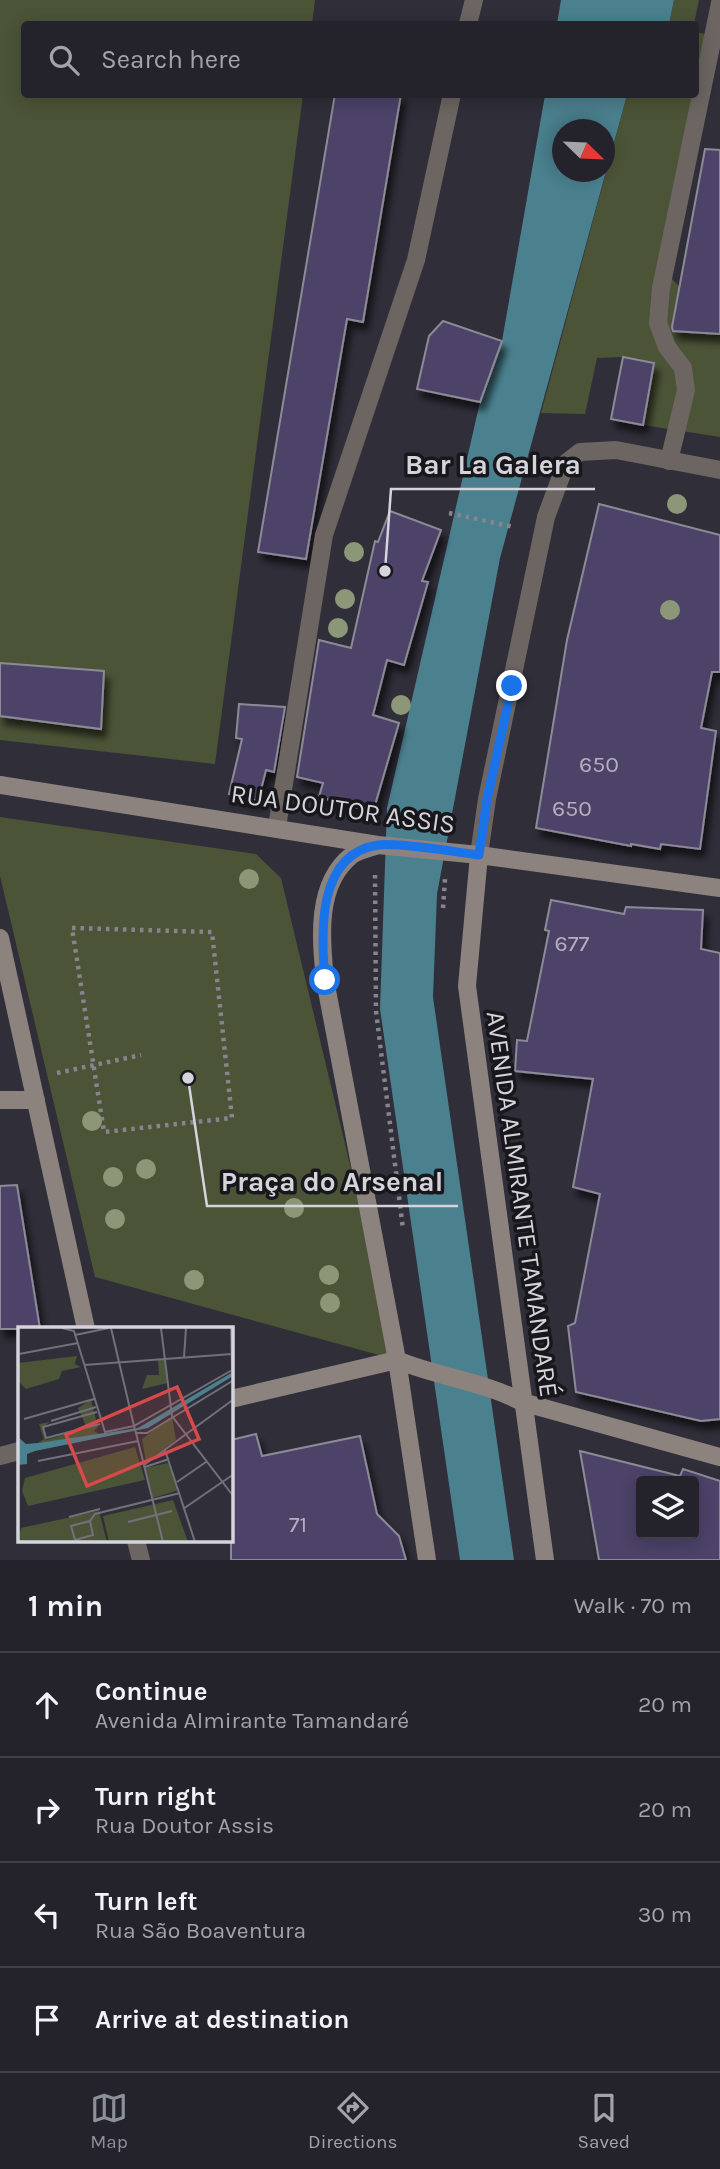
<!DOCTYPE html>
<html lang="en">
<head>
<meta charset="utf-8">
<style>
  :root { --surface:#24222b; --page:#2c2a33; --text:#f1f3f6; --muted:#a3a4a9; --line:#413f47; --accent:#8c9099 }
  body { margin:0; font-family:Karla,sans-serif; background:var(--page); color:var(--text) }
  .controls { position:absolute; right:21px; bottom:21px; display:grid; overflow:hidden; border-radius:7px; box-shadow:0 4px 18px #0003 }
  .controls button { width:63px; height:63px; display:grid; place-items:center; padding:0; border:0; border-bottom:2px solid var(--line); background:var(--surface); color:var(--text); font:35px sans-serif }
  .compass { position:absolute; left:552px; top:119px; width:63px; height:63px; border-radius:50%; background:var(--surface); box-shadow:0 4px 18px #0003; rotate:113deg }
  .stop { position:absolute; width:21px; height:21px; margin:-16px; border:5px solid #1a73e8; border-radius:50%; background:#fff }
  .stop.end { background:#1a73e8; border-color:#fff; box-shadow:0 2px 7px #0008 }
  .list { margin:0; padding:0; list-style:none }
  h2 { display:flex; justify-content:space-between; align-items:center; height:91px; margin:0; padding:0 28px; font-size:30px }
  h2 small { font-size:23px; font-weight:400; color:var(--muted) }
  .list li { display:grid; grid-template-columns:46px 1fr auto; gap:21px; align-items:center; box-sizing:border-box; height:105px; padding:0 28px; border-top:2px solid var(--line) }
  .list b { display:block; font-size:26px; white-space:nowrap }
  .list p { margin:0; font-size:23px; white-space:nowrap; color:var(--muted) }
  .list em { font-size:23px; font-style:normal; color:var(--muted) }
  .icon { flex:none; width:38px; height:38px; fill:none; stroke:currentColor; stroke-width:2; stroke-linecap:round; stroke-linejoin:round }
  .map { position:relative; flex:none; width:720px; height:1560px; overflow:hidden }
  .search { position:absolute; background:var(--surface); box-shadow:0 4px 18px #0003; left:21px; right:21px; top:21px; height:77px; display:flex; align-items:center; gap:18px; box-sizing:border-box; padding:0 24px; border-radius:7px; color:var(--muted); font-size:26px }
  .sheet { height:511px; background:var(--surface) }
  nav { display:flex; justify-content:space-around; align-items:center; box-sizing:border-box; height:98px; border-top:2px solid var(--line); background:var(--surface); font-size:19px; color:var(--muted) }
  nav a { display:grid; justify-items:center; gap:4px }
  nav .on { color:var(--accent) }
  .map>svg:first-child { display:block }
  .green { fill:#4b5437 }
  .water { fill:#4b818f; fill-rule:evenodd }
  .building { fill:#4d4368; stroke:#8d8a98; stroke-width:2; fill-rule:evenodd; filter:url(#shadow) }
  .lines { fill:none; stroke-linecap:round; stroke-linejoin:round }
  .path { stroke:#86848d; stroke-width:4.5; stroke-dasharray:3.5 5; stroke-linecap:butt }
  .lane { stroke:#6c6562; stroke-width:18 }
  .street { stroke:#6c6562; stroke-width:18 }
  .secondary { stroke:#8d837e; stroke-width:18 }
  .tree { fill:#8c9777 }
  .route { stroke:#1a73e8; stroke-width:9 }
  .labels { text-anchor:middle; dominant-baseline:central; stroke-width:7; stroke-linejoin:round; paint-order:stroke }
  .number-label { font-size:23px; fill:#b3b0be }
  .street-label { font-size:26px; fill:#d5d4db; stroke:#18171c }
  .inset-road { fill:none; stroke:#72707a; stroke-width:2 }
  .view { fill:#d64a4c; fill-opacity:0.15; stroke:#d64a4c; stroke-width:3.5 }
  .inset-edge { fill:none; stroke:#d5d4db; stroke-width:3.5 }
  .leader { fill:none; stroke:#d5d4db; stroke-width:2.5 }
  .callout-dot { fill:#d5d4db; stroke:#18171c; stroke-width:2.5 }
  .callout-label { font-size:28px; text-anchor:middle; font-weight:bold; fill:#d5d4db; stroke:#18171c; stroke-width:7; stroke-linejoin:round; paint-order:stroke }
</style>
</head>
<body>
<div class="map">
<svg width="720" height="1560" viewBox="0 0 720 1560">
  <defs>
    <filter id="shadow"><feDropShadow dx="4.5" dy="8" stdDeviation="3.5" flood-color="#0009"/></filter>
  </defs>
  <rect width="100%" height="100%" fill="#302e39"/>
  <!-- green -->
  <path class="green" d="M 0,0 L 315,0 L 312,24 L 24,24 L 24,94 L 303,95 L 215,764 L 0,740 Z
    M 674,0 L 699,0 L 694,24 L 669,24 Z
    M 696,32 L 718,37 L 670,277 L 681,288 L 720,294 L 720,437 L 643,425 L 654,363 L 623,357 L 597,358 L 585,414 L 541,413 L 627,95 L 696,94 Z
    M 0,817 L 256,854 L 281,878 L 397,1360 L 95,1277 L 0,876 Z"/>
  <!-- water -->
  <path class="water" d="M 561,0 L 674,0 L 669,24 L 557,24 Z
    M 545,95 L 627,95 L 500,558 L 437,894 L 433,997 L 514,1560 L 460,1560 L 380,1009 L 387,808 L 480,402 L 502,341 ZM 562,130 L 604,130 L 604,172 L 562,172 Z"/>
  <!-- building -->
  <path class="building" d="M 335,94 L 401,94 L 363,322 L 347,319 L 306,559 L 258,552 Z
    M 705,149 L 720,150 L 720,334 L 673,331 L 672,327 Z
    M 443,321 L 502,341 L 480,402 L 417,389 L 429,336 Z
    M 623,357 L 654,363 L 643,425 L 611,419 Z
    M 599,504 L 720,535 L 720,672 L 712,672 L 701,728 L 716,731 L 700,849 L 661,844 L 660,849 L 631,844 L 631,846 L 536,828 L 567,640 Z
    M 390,511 L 441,530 L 422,581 L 428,582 L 404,665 L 387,660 L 373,715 L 399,723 L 373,812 L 319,797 L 323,783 L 297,777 L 319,640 L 351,648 L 375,541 L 378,542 Z
    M 0,663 L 104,671 L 101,729 L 0,716 Z
    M 239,704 L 285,707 L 274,772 L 266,770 L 258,801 L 229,794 L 242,739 L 236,738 Z
    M 551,900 L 624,914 L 626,907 L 703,910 L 701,949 L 720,953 L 720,1419 L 701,1421 L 576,1392 L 568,1326 L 575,1323 L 600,1194 L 573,1187 L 593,1079 L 515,1071 L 517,1040 L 527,1041 L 549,931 L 545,930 Z
    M 17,1185 L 40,1329 L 0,1329 L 0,1186 Z
    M 256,1434 L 262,1456 L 360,1436 L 377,1514 L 399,1536 L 406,1560 L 231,1560 L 231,1440 Z
    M 580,1451 L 680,1476 L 683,1469 L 720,1481 L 720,1560 L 599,1560 ZM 641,1481 L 694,1481 L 694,1534 L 641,1534 Z"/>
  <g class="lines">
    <!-- path -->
    <path class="path" d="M 449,513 L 514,527
      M 375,875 L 376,1011 L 403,1229
      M 443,908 L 445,879
      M 72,928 L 212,932 L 232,1118 L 104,1132 Z
      M 57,1073 L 141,1055"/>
    <!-- lane -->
    <path class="lane" d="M 468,24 L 474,0
      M 669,461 L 686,390 L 683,368 L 667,347 L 658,323 L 661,288 L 720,3
      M 277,827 L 324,535 L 416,260 L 452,94"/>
    <!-- street -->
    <path class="street" d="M 479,855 L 487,799 L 546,517 L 566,463 L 580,452 L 616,450 L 720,470
      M 0,1456 L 19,1451
      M 136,1541 L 141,1560"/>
    <!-- secondary -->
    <path class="secondary" d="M 0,785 L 378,845 L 479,855 L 720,888
      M 378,845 C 370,848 359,850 352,855 C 315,884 321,940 325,980 L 397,1360 L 427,1560
      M 479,855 L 467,986 L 545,1560
      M 0,938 L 86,1329
      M 0,1100 L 36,1100
      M 231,1399 L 397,1360 C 438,1377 482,1381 522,1402 L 720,1457"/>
  </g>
  <!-- trees -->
  <g class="tree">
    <circle cx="677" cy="504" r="10"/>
    <circle cx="354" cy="552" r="10"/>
    <circle cx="345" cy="599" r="10"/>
    <circle cx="670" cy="610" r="10"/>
    <circle cx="338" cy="628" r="10"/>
    <circle cx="401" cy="705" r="10"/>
    <circle cx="249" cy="879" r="10"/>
    <circle cx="92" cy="1121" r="10"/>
    <circle cx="146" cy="1169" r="10"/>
    <circle cx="113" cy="1177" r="10"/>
    <circle cx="294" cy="1208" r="10"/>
    <circle cx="115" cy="1219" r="10"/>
    <circle cx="329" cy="1275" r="10"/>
    <circle cx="194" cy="1280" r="10"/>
    <circle cx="330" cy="1303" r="10"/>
  </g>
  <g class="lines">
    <!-- route -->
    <path class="route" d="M 325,980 C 321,936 316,854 378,845 C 399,842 455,852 479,855 L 487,799 L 512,686"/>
  </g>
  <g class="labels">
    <!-- number labels -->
    <g class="number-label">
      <text x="599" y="764">650</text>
      <text x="572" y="808">650</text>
      <text x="572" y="943">677</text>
      <text x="298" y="1524">71</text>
    </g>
    <!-- street labels -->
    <g class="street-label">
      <text transform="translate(343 809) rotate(8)">RUA DOUTOR ASSIS</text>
      <text transform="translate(522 1204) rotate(82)">AVENIDA ALMIRANTE TAMANDARÉ</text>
    </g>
  </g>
  <!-- overview -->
  <g transform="translate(18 1327)">
    <rect width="215" height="215" fill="#302e39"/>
    <path d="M 59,29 L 57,37 L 63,40 L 44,44 L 41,52 L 8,62 L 0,54 L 0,36 ZM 140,33 L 147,33 L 150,56 L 124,62 L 129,48 L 141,48 ZM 73,73 L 80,100 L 76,104 L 83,108 L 20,116 L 26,112 L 21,97 L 32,95 L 25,100 L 28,113 L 69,101 L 60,81 ZM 154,89 L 158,113 L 128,135 L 124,112 ZM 117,120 L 127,153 L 10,179 L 4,164 L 7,151 ZM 150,136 L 161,163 L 135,171 L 127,141 ZM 155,173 L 170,215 L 91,215 L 85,189 ZM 81,184 L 89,215 L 0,215 L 3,201 Z" fill="#4b5437"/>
    <path d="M 215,45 L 215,49 L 130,101 L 17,124 L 9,127 L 9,137 L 0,138 L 0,110 L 8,117 L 20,116 L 120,101 Z" fill="#4b818f"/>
    <path class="inset-road" d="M 44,1 L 56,4 L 87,105 L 116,99 L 93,1M 143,1 L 154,89 L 216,170M 213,1 L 214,42M 57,8 L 91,1M 1,27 L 60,16M 166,30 L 168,1M 66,38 L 214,27M 216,42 L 116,99 L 118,106 L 129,106 L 216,53M 79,85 L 25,100 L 28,111 L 82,97M 6,92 L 76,72M 33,94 L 78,80M 118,106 L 145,215M 147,123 L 177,215M 20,134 L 120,114M 126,138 L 216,72M 127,140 L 151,132M 159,155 L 188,135M 165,182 L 216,147M 51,190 L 82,182M 72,194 L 75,208 L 57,213 L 53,199 L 72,194 L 77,187 L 162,166M 110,195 L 154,184"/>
    <path class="view" d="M 159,60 L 181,112 L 69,159 L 48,108 Z"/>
    <rect width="215" height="215" class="inset-edge"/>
  </g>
  <!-- callouts -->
  <path class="leader" d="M385 571L391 489H595M188 1078L207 1206H458"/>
  <g class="callout-dot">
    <circle cx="385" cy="571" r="7"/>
    <circle cx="188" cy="1078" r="7"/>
  </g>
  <g class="callout-label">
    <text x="493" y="474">Bar La Galera</text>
    <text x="332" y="1191">Praça do Arsenal</text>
  </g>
</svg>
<div class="controls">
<button><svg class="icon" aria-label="layers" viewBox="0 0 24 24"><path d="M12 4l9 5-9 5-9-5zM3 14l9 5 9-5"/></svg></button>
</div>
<svg class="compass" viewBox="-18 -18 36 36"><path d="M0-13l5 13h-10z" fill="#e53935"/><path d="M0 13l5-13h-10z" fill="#a3a4a9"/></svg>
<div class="stop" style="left:325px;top:980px"></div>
<div class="stop end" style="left:512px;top:686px"></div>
<div class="search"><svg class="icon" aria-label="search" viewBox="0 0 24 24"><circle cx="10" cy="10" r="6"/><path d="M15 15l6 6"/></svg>Search here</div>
</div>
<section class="sheet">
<h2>1 min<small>Walk · 70 m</small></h2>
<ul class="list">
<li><svg class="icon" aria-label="ahead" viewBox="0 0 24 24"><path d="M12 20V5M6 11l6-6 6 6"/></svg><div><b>Continue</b><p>Avenida Almirante Tamandaré</p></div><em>20 m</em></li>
<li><svg class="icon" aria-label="right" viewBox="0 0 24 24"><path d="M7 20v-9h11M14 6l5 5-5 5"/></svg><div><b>Turn right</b><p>Rua Doutor Assis</p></div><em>20 m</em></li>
<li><svg class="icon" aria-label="left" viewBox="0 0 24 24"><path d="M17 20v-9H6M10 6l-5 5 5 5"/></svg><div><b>Turn left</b><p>Rua São Boaventura</p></div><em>30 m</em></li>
<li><svg class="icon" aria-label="arrive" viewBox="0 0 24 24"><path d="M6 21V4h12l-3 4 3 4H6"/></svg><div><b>Arrive at destination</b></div></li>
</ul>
</section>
<nav>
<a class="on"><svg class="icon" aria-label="map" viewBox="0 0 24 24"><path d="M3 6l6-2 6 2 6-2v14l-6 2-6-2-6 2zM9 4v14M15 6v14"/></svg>Map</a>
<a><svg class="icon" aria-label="directions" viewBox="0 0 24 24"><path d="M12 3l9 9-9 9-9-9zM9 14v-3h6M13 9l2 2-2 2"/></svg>Directions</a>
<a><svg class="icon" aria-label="saved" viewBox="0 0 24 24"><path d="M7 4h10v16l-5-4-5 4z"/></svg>Saved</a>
</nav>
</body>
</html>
